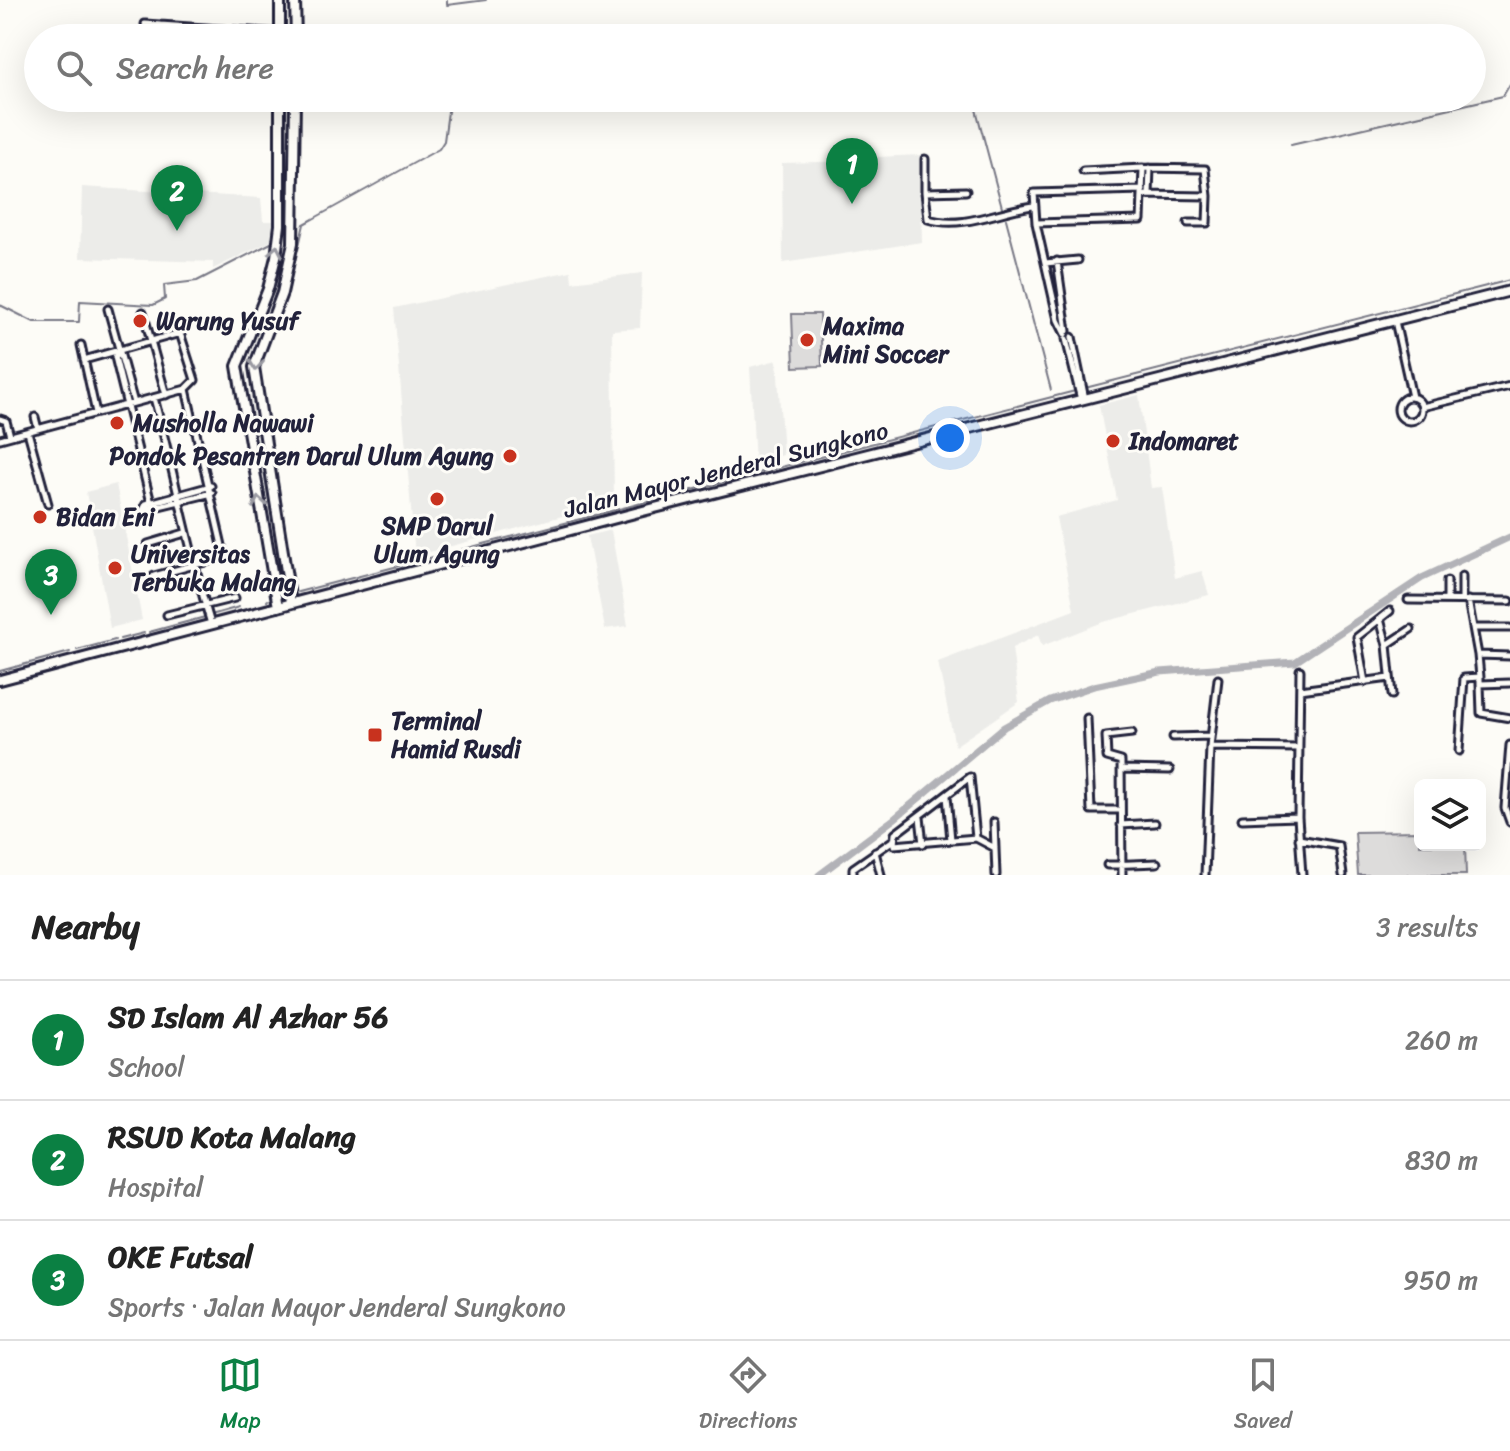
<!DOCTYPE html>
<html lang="en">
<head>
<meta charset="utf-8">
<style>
  :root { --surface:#fff; --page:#f6f6f6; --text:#222; --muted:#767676; --line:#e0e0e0; --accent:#0b8043 }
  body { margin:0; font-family:Sriracha,sans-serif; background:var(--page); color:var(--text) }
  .controls { position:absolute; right:24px; bottom:24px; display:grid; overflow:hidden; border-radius:12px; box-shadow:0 8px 32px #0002 }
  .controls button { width:72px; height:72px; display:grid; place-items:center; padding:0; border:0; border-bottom:2px solid var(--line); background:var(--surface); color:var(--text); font:40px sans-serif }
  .you { position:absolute; left:950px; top:438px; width:28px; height:28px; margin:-20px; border:6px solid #fff; border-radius:50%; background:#1a73e8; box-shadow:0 0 0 12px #1a73e833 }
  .badge { display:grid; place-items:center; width:52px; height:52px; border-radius:50%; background:var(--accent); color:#fff; font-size:26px; font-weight:700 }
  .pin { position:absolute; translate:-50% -66px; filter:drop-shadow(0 2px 4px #0008) }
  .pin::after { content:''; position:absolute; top:42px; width:28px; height:24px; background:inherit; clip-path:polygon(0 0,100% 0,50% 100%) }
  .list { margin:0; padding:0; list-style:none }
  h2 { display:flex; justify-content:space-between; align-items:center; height:104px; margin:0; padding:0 32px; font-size:34px }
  h2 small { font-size:26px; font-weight:400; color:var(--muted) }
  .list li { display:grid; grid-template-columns:52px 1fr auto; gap:24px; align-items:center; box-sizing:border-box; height:120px; padding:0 32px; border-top:2px solid var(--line) }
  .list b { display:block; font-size:30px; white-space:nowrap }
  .list p { margin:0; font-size:26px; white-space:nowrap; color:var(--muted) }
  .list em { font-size:26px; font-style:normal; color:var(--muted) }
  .icon { flex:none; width:44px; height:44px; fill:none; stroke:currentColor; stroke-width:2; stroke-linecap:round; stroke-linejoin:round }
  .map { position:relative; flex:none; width:1510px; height:875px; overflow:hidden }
  .search { position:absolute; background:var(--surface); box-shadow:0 8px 32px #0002; left:24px; right:24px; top:24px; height:88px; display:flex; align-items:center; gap:20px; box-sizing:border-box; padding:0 28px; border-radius:44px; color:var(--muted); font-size:30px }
  .sheet { height:464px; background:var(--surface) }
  nav { display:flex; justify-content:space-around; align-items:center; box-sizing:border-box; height:112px; border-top:2px solid var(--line); background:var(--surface); font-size:22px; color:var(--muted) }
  nav a { display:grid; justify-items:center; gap:4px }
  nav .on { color:var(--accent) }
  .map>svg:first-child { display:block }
  .built { fill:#ecece9 }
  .green { fill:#dddcdb; stroke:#807f8b; stroke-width:2 }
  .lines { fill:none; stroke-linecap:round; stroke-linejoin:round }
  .stream { stroke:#787885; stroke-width:2 }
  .canal { stroke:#b2b2b7; stroke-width:7 }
  .minor-casing { stroke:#22223b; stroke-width:11 }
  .primary-casing { stroke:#22223b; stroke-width:14 }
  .minor { stroke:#fdfcf7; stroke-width:5 }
  .primary { stroke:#fdfcf7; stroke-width:8 }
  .oneway { stroke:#9a9aa2 }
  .poi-dot { fill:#c8321e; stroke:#fdfcf7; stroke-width:3 }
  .labels { text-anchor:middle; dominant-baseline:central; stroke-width:6; stroke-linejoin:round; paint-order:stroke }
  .poi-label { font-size:24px; font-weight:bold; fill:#22223b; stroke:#fdfcf7; text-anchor:start }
  .street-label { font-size:24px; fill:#22223b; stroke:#fdfcf7 }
</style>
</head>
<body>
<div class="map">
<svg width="1510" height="875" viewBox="0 0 1510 875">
  <rect width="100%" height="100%" fill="#fdfcf7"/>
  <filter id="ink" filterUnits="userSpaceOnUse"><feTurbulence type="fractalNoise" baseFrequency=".0125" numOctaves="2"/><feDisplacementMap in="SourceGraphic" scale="16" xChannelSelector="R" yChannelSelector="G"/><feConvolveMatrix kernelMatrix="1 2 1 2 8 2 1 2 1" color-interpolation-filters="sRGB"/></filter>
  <g filter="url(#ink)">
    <!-- built -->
    <path class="built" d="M 920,155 L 922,242 L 783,263 L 782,163 L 855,161 L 856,158 Z
      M 82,187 L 261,198 L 263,221 L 276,221 L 273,240 L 213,269 L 213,262 L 80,258 Z
      M 571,271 L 572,282 L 642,273 L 640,328 L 612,330 L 614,502 L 415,556 L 394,308 Z
      M 777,360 L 783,455 L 755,464 L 750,367 Z
      M 1139,395 L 1151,488 L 1162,487 L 1175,578 L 1202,571 L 1209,595 L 1103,622 L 1042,646 L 1038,635 L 1012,648 L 1019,702 L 955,746 L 938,662 L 1074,610 L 1056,517 L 1117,500 L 1099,405 Z
      M 116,484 L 142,620 L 110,628 L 86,492 Z
      M 611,530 L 628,626 L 605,629 L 587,536 Z"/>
    <!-- green -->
    <path class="green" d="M 792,314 L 820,314 L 822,366 L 794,367 Z
      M 1420,831 L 1420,845 L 1465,845 L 1466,875 L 1358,875 L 1355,832 Z"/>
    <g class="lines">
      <!-- stream -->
      <path class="stream" d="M 447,0 L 447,5 L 486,0
        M 926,38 L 954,38
        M 973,98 L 1002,207
        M 1291,145 L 1503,96 L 1510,84
        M 1006,219 L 1051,390
        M 298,250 L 304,224 L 439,149 L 444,141 L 449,104 L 476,98
        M 0,305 L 34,322 L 79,322 L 80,301 L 153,305 L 165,299 L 164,285 L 197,281 L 273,242
        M 1085,388 L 1510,280
        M 298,592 L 1079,390
        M 267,601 L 268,600
        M 211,615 L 239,607
        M 149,632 L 205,617
        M 120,639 L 144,633
        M 77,650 L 115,640
        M 0,671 L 70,652"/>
      <!-- canal -->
      <path class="canal" d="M 819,875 L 894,819 L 1004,727 L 1050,701 L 1094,686 L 1160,672 L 1295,662 L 1422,578 L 1510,537"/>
      <!-- minor casing -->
      <g class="minor-casing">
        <path id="minor" d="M 145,24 L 296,34
          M 159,38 L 160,25
          M 925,159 L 925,192
          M 966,191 L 925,192 L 928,219 C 963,230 1000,210 1033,206
          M 1142,195 L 1208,196 L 1205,169 L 1143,168
          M 1149,195 L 1150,168
          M 1036,223 L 1141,220 L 1143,168 L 1083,171
          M 1188,223 L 1207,223 L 1208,196
          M 1057,261 L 1067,331
          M 1045,263 L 1078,260
          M 108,309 L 134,403
          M 143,312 L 166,395
          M 1395,321 L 1412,397
          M 1065,334 L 1058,320 L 1036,223 L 1034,193 L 1143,190
          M 1072,337 L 1085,399
          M 1066,339 L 1081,400
          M 81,345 L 96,413
          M 118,353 L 115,357 L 151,503
          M1398 409a12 12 0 1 1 24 0a12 12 0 1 1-24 0Z
          M 154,398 C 175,474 188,549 211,624
          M 1422,407 L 1510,386
          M 35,417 L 38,429
          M 0,419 L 6,421 L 10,436
          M 28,432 L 48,504
          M 0,439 L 186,389 L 195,380 L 180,333 L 84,360
          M 211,486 L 146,504 L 143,510 L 212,493
          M 148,544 L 185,533
          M 154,576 L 220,558 L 224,554 L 186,389
          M 1462,576 L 1462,599
          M 1447,581 L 1447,599
          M 1408,600 L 1510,601
          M 1468,600 L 1478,655 L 1510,656
          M 167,615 L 235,598
          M 1474,628 L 1510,628
          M 1387,645 L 1380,619 L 1390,611
          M 1478,655 L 1480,677
          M 1300,670 L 1298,817 L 1302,875
          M 1365,682 L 1357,637 L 1380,619
          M 1480,684 L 1481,713 L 1510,718
          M 1300,690 L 1390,678
          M 1392,695 L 1387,645 L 1411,629
          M 1087,718 L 1091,810 L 1120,810
          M 1173,737 L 1211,736
          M 1510,745 L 1505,808 L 1510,822
          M 1210,747 L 1299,748
          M 1459,751 L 1464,678 L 1480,677 L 1480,684 L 1510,683
          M 1121,769 L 1170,770
          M 970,777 L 976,838 L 894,845 L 895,834 Z
          M 947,796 L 951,840
          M 920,817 L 923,844
          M 1242,819 L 1298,817
          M 994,822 L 996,875
          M 1121,825 L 1155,823
          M 976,838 L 995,848
          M 1299,839 L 1339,846 L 1343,875
          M 875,852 L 881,875
          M 1107,865 L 1157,863
          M 853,875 L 853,868 L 892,841
          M 1122,875 L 1121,761 L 1107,757 L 1106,736 L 1132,733
          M 1205,875 L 1210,747 L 1218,679"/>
      </g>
      <!-- primary casing -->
      <g class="primary-casing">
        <path id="primary" d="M 280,0 L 280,38
          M 295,0 L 296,38
          M 291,603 L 254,367 L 282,293 L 293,243 L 295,98
          M 278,607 L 237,366 L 268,289 L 276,257 L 280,225 L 280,98
          M 0,680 L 635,513 L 1510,291"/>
      </g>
      <!-- minor -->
      <use href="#minor" class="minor"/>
      <!-- primary -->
      <use href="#primary" class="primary"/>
    </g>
    <!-- one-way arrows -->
    <defs><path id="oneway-chevron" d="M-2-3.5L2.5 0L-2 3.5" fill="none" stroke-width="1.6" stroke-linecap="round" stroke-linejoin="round" transform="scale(2)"/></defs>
    <g class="oneway">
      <use href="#oneway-chevron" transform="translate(276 251) rotate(-80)"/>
      <use href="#oneway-chevron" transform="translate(256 365) rotate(96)"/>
      <use href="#oneway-chevron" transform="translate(259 502) rotate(-100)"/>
    </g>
  </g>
  <!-- markers -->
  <g class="poi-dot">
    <circle cx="140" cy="321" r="8"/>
    <circle cx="807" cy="340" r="8"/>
    <circle cx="117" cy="423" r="8"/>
    <circle cx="1113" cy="441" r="8"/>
    <circle cx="510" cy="456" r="8"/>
    <circle cx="437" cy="499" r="8"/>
    <circle cx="40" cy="517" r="8"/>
    <circle cx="115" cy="568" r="8"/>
    <rect x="367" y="727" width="16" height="16" rx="4"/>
  </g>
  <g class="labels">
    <!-- poi labels -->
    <g class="poi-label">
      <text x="156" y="321">Warung Yusuf</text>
      <text x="823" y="326">Maxima<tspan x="823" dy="28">Mini Soccer</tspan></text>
      <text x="133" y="423">Musholla Nawawi</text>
      <text x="1129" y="441">Indomaret</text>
      <text x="494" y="456" text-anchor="end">Pondok Pesantren Darul Ulum Agung</text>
      <text x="56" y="517">Bidan Eni</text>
      <text x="437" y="526" text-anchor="middle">SMP Darul<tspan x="437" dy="28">Ulum Agung</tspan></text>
      <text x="131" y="554">Universitas<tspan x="131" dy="28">Terbuka Malang</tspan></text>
      <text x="391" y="721">Terminal<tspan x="391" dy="28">Hamid Rusdi</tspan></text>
    </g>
    <!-- street labels -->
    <g class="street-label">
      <text transform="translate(726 470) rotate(-14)">Jalan Mayor Jenderal Sungkono</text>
    </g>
  </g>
</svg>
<div class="controls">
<button><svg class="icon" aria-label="layers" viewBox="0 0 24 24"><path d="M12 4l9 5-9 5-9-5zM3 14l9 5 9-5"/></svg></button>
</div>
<div class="you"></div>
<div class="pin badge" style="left:852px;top:204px">1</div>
<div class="pin badge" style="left:177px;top:231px">2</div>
<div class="pin badge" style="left:51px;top:615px">3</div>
<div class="search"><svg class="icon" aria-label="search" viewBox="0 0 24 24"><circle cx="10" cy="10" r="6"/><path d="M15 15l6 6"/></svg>Search here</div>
</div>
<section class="sheet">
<h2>Nearby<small>3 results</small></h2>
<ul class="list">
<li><span class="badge">1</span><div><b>SD Islam Al Azhar 56</b><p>School</p></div><em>260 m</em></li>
<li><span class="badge">2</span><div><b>RSUD Kota Malang</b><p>Hospital</p></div><em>830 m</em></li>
<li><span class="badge">3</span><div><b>OKE Futsal</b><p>Sports · Jalan Mayor Jenderal Sungkono</p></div><em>950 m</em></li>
</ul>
</section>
<nav>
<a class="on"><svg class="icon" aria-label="map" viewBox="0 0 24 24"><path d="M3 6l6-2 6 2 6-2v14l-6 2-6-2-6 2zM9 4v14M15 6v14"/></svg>Map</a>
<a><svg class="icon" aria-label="directions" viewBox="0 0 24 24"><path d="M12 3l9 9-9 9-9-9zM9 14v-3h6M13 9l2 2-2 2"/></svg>Directions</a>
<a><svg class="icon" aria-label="saved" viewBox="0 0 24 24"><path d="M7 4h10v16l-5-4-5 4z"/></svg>Saved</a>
</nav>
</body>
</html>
